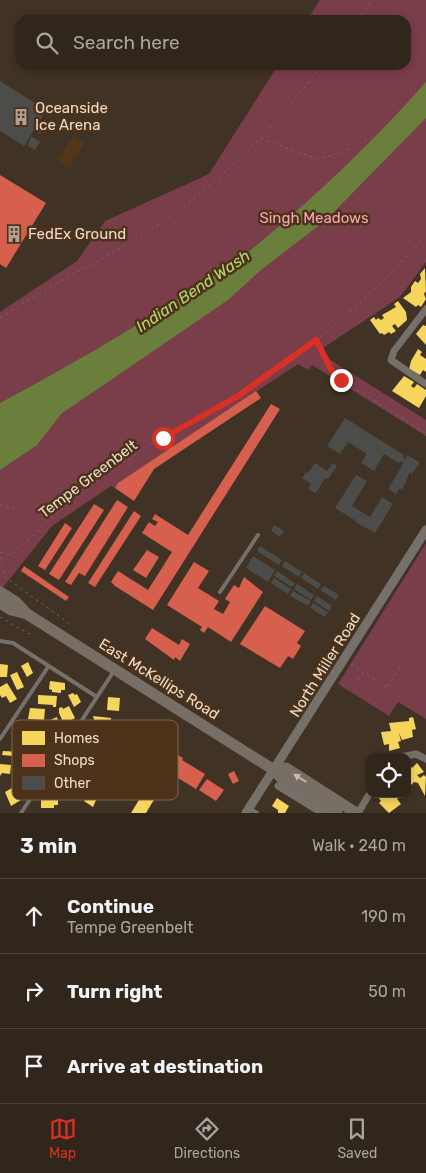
<!DOCTYPE html>
<html lang="en">
<head>
<meta charset="utf-8">
<style>
  :root { --surface:#30261b; --page:#3c3228; --text:#f1f3f6; --muted:#a8a5a3; --line:#4b433a; --accent:#d93025 }
  body { margin:0; font-family:Rubik,sans-serif; background:var(--page); color:var(--text) }
  .controls { position:absolute; right:15px; bottom:15px; display:grid; overflow:hidden; border-radius:10px; box-shadow:0 2px 8px #0003 }
  .controls button { width:45px; height:45px; display:grid; place-items:center; padding:0; border:0; border-bottom:1px solid var(--line); background:var(--surface); color:var(--text); font:25px sans-serif }
  .stop { position:absolute; width:15px; height:15px; margin:-11px; border:4px solid #d93025; border-radius:50%; background:#fff }
  .stop.end { background:#d93025; border-color:#fff; box-shadow:0 1px 5px #0008 }
  .list { margin:0; padding:0; list-style:none }
  h2 { display:flex; justify-content:space-between; align-items:center; height:65px; margin:0; padding:0 20px; font-size:21px }
  h2 small { font-size:16px; font-weight:400; color:var(--muted) }
  .list li { display:grid; grid-template-columns:32px 1fr auto; gap:15px; align-items:center; box-sizing:border-box; height:75px; padding:0 20px; border-top:1px solid var(--line) }
  .list b { display:block; font-size:19px; white-space:nowrap }
  .list p { margin:0; font-size:16px; white-space:nowrap; color:var(--muted) }
  .list em { font-size:16px; font-style:normal; color:var(--muted) }
  .icon { flex:none; width:28px; height:28px; fill:none; stroke:currentColor; stroke-width:2; stroke-linecap:round; stroke-linejoin:round }
  .map { position:relative; flex:none; width:426px; height:813px; overflow:hidden }
  .search { position:absolute; background:var(--surface); box-shadow:0 2px 8px #0003; left:15px; right:15px; top:15px; height:55px; display:flex; align-items:center; gap:12px; box-sizing:border-box; padding:0 18px; border-radius:15px; color:var(--muted); font-size:19px }
  .sheet { height:290px; background:var(--surface) }
  nav { display:flex; justify-content:space-around; align-items:center; box-sizing:border-box; height:70px; border-top:1px solid var(--line); background:var(--surface); font-size:14px; color:var(--muted) }
  nav a { display:grid; justify-items:center; gap:2px }
  nav .on { color:var(--accent) }
  .map>svg:first-child { display:block }
  .built { fill:#533618 }
  .green { fill:#7a3d4a }
  .water { fill:#6a7f3c }
  .homes { fill:#f6d55c }
  .shops { fill:#d6604d }
  .building { fill:#4c4c4a }
  .lines { fill:none; stroke-linecap:round; stroke-linejoin:round }
  .path { stroke:#706962; stroke-width:1; stroke-dasharray:2.5 4; stroke-linecap:butt }
  .service { stroke:#76706a; stroke-width:4 }
  .minor { stroke:#76706a; stroke-width:7 }
  .tertiary { stroke:#76706a; stroke-width:9 }
  .primary { stroke:#776e65; stroke-width:11 }
  .oneway { fill:#c9baad }
  .route { stroke:#d93025; stroke-width:6 }
  .labels { text-anchor:middle; dominant-baseline:central; stroke-width:5; stroke-linejoin:round; paint-order:stroke }
  .poi-label { font-size:15px; fill:#ecdbcc; stroke:#4c3218; text-anchor:start }
  .park-label { font-size:15px; fill:#fba3b6; stroke:#4c3218 }
  .street-label { font-size:15px; fill:#ecdbcc; stroke:#4c3218 }
  .water-label { font-size:16px; font-style:italic; fill:#b3d772; stroke:#4c3218 }
  .key { fill:#4c3218; stroke:#7c654e; stroke-width:1 }
  .key-label { font-size:14px; fill:#ecdbcc }
</style>
</head>
<body>
<div class="map">
<svg width="426" height="813" viewBox="0 0 426 813">
  <rect width="100%" height="100%" fill="#403224"/>
  <!-- built -->
  <path class="built" d="M 73,136 L 85,143 L 70,168 L 58,160 Z"/>
  <!-- green -->
  <path class="green" d="M 320,0 L 426,0 L 426,262 L 400,297 L 323,348 L 329,359 L 426,420 L 426,436 L 312,365 L 308,370 L 298,364 L 118,483 L 115,488 L 111,486 L 52,526 L 0,591 L 0,312 L 77,261 L 105,221 L 209,174 L 278,65 L 406,65 L 406,20 L 307,20 Z
    M 426,543 L 426,719 L 398,702 L 389,716 L 338,684 Z"/>
  <!-- water -->
  <path class="water" d="M 426,82 L 426,118 L 326,220 L 261,270 L 228,300 L 61,414 L 37,445 L 0,470 L 0,403 C 67,367 132,330 195,288 C 214,275 234,264 251,250 C 313,199 373,142 426,82 Z"/>
  <!-- homes -->
  <path class="homes" d="M 425,268 L 426,291 L 424,294 L 426,299 L 421,307 L 418,305 L 416,307 L 403,298 L 411,292 L 411,287 L 415,281 L 418,283 L 421,279 L 420,274 Z
    M 398,301 L 406,312 L 407,320 L 398,328 L 395,324 L 392,326 L 396,331 L 391,334 L 389,332 L 384,335 L 382,333 L 380,334 L 370,320 L 374,317 L 376,320 L 378,318 L 381,320 L 384,318 L 382,315 L 396,307 L 394,304 Z
    M 423,325 L 426,326 L 426,345 L 416,334 Z
    M 418,349 L 422,352 L 420,355 L 426,359 L 426,372 L 423,370 L 420,375 L 409,369 L 411,361 Z
    M 404,376 L 414,382 L 411,386 L 414,388 L 417,384 L 426,390 L 426,396 L 419,408 L 392,391 Z
    M 28,662 L 33,673 L 27,677 L 21,666 Z
    M 0,664 L 8,665 L 7,677 L 0,677 Z
    M 17,672 L 24,687 L 17,690 L 10,675 Z
    M 50,681 L 65,683 L 65,690 L 61,690 L 61,693 L 52,692 L 52,690 L 49,689 Z
    M 7,683 L 17,699 L 10,703 L 6,696 L 2,698 L 0,695 L 0,687 Z
    M 73,693 L 75,695 L 77,694 L 81,702 L 74,707 L 68,695 Z
    M 38,695 L 57,696 L 56,707 L 53,707 L 53,705 L 38,704 Z
    M 108,697 L 120,698 L 119,711 L 107,710 Z
    M 69,706 L 75,718 L 64,724 L 59,713 L 59,708 L 62,707 L 63,709 Z
    M 30,708 L 45,709 L 44,720 L 28,719 Z
    M 93,716 L 111,718 L 111,724 L 95,723 Z
    M 57,717 L 59,725 L 62,724 L 65,732 L 62,733 L 63,736 L 57,738 L 51,728 L 56,726 L 55,723 L 51,724 L 50,720 Z
    M 413,717 L 416,729 L 412,730 L 413,737 L 402,740 L 399,733 L 401,741 L 398,742 L 400,748 L 389,751 L 389,744 L 384,745 L 381,732 L 391,731 L 389,723 L 409,721 L 409,718 Z
    M 14,736 L 26,738 L 26,748 L 12,748 Z
    M 3,751 L 21,752 L 22,758 L 13,762 L 13,756 L 2,755 Z
    M 417,763 L 424,772 L 417,775 L 420,778 L 424,775 L 426,777 L 425,796 L 418,783 L 414,782 L 410,786 L 408,783 L 410,781 L 407,778 L 407,766 L 409,764 L 412,768 Z
    M 0,764 L 11,765 L 10,774 L 2,773 L 0,776 Z
    M 100,777 L 109,783 L 100,791 L 93,807 L 84,801 Z
    M 12,788 L 21,800 L 11,806 L 5,792 Z
    M 145,790 L 156,797 L 152,803 L 146,813 L 131,813 Z
    M 381,794 L 391,795 L 404,794 L 397,799 L 401,804 L 389,813 L 379,803 L 381,801 L 378,797 Z
    M 41,798 L 58,799 L 58,805 L 54,805 L 54,808 L 41,808 Z
    M 277,798 L 289,806 L 285,813 L 278,813 L 278,810 L 272,806 Z"/>
  <!-- shops -->
  <path class="shops" d="M 0,175 L 46,203 L 6,268 L 0,264 Z
    M 256,391 L 261,398 L 154,469 L 134,501 L 115,488 L 118,483 Z
    M 271,404 L 280,409 L 153,610 L 115,586 L 111,582 L 118,571 L 148,590 L 172,552 L 142,533 L 149,522 L 155,526 L 158,522 L 152,519 L 155,514 L 188,535 Z
    M 117,500 L 128,507 L 85,576 L 79,573 L 71,585 L 65,582 Z
    M 94,504 L 104,510 L 59,580 L 49,574 Z
    M 134,511 L 141,516 L 95,587 L 88,583 Z
    M 65,523 L 72,528 L 45,570 L 38,566 Z
    M 147,550 L 159,557 L 146,578 L 133,570 Z
    M 194,562 L 209,571 L 198,588 L 219,601 L 214,609 L 223,614 L 230,602 L 225,599 L 234,585 L 239,588 L 244,577 L 263,592 L 231,642 L 208,627 L 204,633 L 200,630 L 202,627 L 167,605 Z
    M 24,566 L 69,597 L 66,601 L 21,571 Z
    M 265,606 L 305,631 L 297,643 L 301,646 L 293,659 L 288,656 L 280,668 L 240,644 Z
    M 152,628 L 179,645 L 182,639 L 190,644 L 180,661 L 175,657 L 174,660 L 145,639 Z
    M 122,724 L 183,758 L 182,760 L 205,774 L 196,789 L 113,738 Z
    M 234,771 L 239,781 L 233,784 L 228,774 Z
    M 207,779 L 224,790 L 216,801 L 199,790 Z"/>
  <!-- building -->
  <path class="building" d="M 0,81 L 46,110 L 38,124 L 44,127 L 40,134 L 34,130 L 24,146 L 0,131 Z
    M 31,136 L 40,142 L 35,150 L 28,146 Z
    M 345,418 L 404,455 L 403,458 L 405,459 L 407,455 L 420,462 L 412,474 L 410,472 L 402,490 L 400,488 L 396,494 L 388,489 L 401,467 L 403,463 L 401,461 L 399,463 L 384,454 L 374,471 L 361,463 L 367,454 L 348,442 L 340,454 L 327,446 Z
    M 315,463 L 327,471 L 333,463 L 337,466 L 328,479 L 325,478 L 316,493 L 308,489 L 311,484 L 302,478 L 306,472 L 308,473 Z
    M 356,475 L 367,481 L 352,506 L 370,517 L 382,497 L 393,504 L 375,533 L 355,522 L 356,521 L 335,508 Z
    M 274,525 L 284,531 L 280,537 L 271,531 Z
    M 260,546 L 282,560 L 279,565 L 257,551 Z
    M 253,556 L 275,570 L 268,582 L 246,568 Z
    M 285,561 L 302,572 L 299,577 L 282,566 Z
    M 277,571 L 295,583 L 292,587 L 274,576 Z
    M 304,573 L 321,584 L 318,589 L 301,578 Z
    M 274,578 L 291,589 L 288,594 L 271,583 Z
    M 297,584 L 314,595 L 311,600 L 294,589 Z
    M 324,586 L 339,595 L 336,600 L 320,590 Z
    M 293,591 L 311,601 L 308,606 L 290,596 Z
    M 317,596 L 332,606 L 329,611 L 314,601 Z
    M 313,603 L 328,612 L 325,617 L 310,608 Z"/>
  <g class="lines">
    <!-- path -->
    <path class="path" d="M 357,20 L 372,0
      M 261,139 L 318,159 L 343,152 L 395,126 L 426,120
      M 0,318 C 47,286 99,262 147,232 C 217,187 273,130 322,65
      M 317,341 L 332,371 L 341,380 L 426,433
      M 0,505 L 15,509
      M 0,551 L 4,576 L 71,625
      M 1,552 L 12,555 C 50,518 90,483 135,455 C 169,433 206,416 240,394 C 309,350 372,298 426,235
      M 0,617 L 29,634 L 33,631
      M 351,664 L 387,688 L 402,664
      M 358,680 L 363,673"/>
    <!-- service -->
    <path class="service" d="M 220,592 L 258,535
      M 0,641 L 13,643 L 97,697
      M 0,739 L 48,667
      M 164,790 L 176,789
      M 249,808 L 257,813
      M 21,813 L 114,671"/>
    <!-- minor -->
    <path class="minor" d="M 426,309 L 394,351 L 391,360 L 426,384
      M 401,757 L 416,754 L 426,759
      M 278,786 L 322,813
      M 358,813 L 370,793"/>
    <!-- tertiary -->
    <path class="tertiary" d="M 246,813 L 426,530"/>
    <!-- primary -->
    <path class="primary" d="M 0,592 L 16,602 L 27,614 L 274,770 L 280,777 L 337,813
      M 0,603 L 11,610 L 27,614
      M 274,770 L 286,768 L 356,813"/>
  </g>
  <!-- one-way arrows -->
  <defs><path id="oneway-solid" d="M-6-.8H1V-3.2L6.5 0L1 3.2V.8H-6Z" transform="scale(1.25)"/></defs>
  <use class="oneway" href="#oneway-solid" transform="translate(300 778) rotate(-148)"/>
  <g class="lines">
    <!-- route -->
    <path class="route" d="M 163,438 L 238,396 L 316,340 L 332,371 L 341,380"/>
  </g>
  <!-- icons -->
  <defs>
    <g id="building-bare" transform="scale(1.35)"><path d="M-4-6H4V6H1V3H-1V6H-4ZM-2.5-4.3h1.7v1.8h-1.7ZM.8-4.3h1.7v1.8H.8ZM-2.5-1h1.7V.8h-1.7ZM.8-1h1.7V.8H.8Z" fill="#b0a091" stroke="#4c3218" stroke-width="2.5" paint-order="stroke"/></g>
  </defs>
  <g fill-rule="evenodd">
    <use href="#building-bare" x="21" y="117"/>
    <use href="#building-bare" x="14" y="234"/>
  </g>
  <g class="labels">
    <!-- poi labels -->
    <g class="poi-label">
      <text x="35" y="108">Oceanside<tspan x="35" dy="17">Ice Arena</tspan></text>
      <text x="28" y="234">FedEx Ground</text>
    </g>
    <!-- park labels -->
    <g class="park-label">
      <text x="314" y="218">Singh Meadows</text>
    </g>
    <!-- street labels -->
    <g class="street-label">
      <text transform="translate(88 479) rotate(-37)">Tempe Greenbelt</text>
      <text transform="translate(325 665) rotate(-58)">North Miller Road</text>
      <text transform="translate(159 679) rotate(32)">East McKellips Road</text>
    </g>
    <!-- water labels -->
    <g class="water-label">
      <text transform="translate(193 291) rotate(-34)">Indian Bend Wash</text>
    </g>
  </g>
  <!-- legend -->
  <rect x="12" y="720" width="166" height="80" rx="8" class="key"/>
  <rect x="22" y="731" width="23" height="14" fill="#f6d55c"/>
  <rect x="22" y="754" width="23" height="13" fill="#d6604d"/>
  <rect x="22" y="776" width="23" height="14" fill="#4c4c4a"/>
  <g class="key-label">
    <text x="54" y="743">Homes</text>
    <text x="54" y="765">Shops</text>
    <text x="54" y="788">Other</text>
  </g>
</svg>
<div class="controls">
<button><svg class="icon" aria-label="locate" viewBox="0 0 24 24"><circle cx="12" cy="12" r="6"/><path d="M12 2v4M12 18v4M2 12h4M18 12h4"/></svg></button>
</div>
<div class="stop" style="left:163px;top:438px"></div>
<div class="stop end" style="left:341px;top:380px"></div>
<div class="search"><svg class="icon" aria-label="search" viewBox="0 0 24 24"><circle cx="10" cy="10" r="6"/><path d="M15 15l6 6"/></svg>Search here</div>
</div>
<section class="sheet">
<h2>3 min<small>Walk · 240 m</small></h2>
<ul class="list">
<li><svg class="icon" aria-label="ahead" viewBox="0 0 24 24"><path d="M12 20V5M6 11l6-6 6 6"/></svg><div><b>Continue</b><p>Tempe Greenbelt</p></div><em>190 m</em></li>
<li><svg class="icon" aria-label="right" viewBox="0 0 24 24"><path d="M7 20v-9h11M14 6l5 5-5 5"/></svg><div><b>Turn right</b></div><em>50 m</em></li>
<li><svg class="icon" aria-label="arrive" viewBox="0 0 24 24"><path d="M6 21V4h12l-3 4 3 4H6"/></svg><div><b>Arrive at destination</b></div></li>
</ul>
</section>
<nav>
<a class="on"><svg class="icon" aria-label="map" viewBox="0 0 24 24"><path d="M3 6l6-2 6 2 6-2v14l-6 2-6-2-6 2zM9 4v14M15 6v14"/></svg>Map</a>
<a><svg class="icon" aria-label="directions" viewBox="0 0 24 24"><path d="M12 3l9 9-9 9-9-9zM9 14v-3h6M13 9l2 2-2 2"/></svg>Directions</a>
<a><svg class="icon" aria-label="saved" viewBox="0 0 24 24"><path d="M7 4h10v16l-5-4-5 4z"/></svg>Saved</a>
</nav>
</body>
</html>
